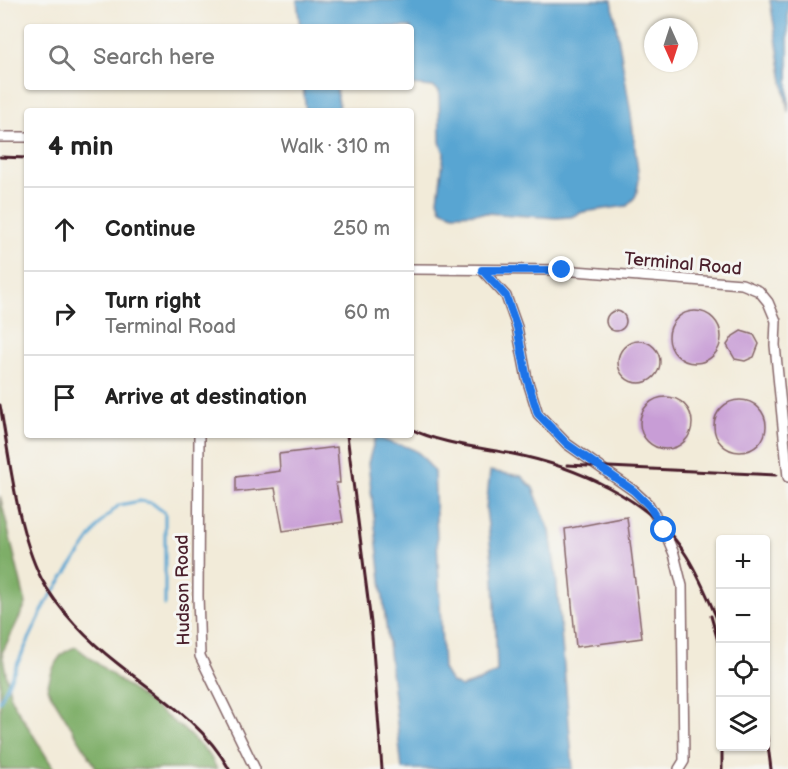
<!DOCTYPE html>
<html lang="en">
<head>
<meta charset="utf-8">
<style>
  :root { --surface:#fff; --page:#f6f6f6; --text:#222; --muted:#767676; --line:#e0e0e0 }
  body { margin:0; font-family:"Balsamiq Sans",sans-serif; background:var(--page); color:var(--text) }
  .controls { position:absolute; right:18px; bottom:18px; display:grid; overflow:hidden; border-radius:6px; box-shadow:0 2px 4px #0004 }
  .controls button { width:54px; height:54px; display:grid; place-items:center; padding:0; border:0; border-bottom:2px solid var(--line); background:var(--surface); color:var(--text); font:30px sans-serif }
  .compass { position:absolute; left:644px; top:18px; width:54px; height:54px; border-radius:50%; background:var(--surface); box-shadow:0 2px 4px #0004; rotate:177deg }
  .stop { position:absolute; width:18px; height:18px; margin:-14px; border:4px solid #1a73e8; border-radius:50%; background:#fff }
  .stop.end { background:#1a73e8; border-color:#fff; box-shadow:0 2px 6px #0008 }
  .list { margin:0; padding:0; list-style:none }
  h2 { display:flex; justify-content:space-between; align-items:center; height:78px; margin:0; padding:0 24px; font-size:26px }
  h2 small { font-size:20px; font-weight:400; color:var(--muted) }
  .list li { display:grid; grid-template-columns:39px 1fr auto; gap:18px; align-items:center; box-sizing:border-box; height:84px; padding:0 24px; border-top:2px solid var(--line) }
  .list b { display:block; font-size:22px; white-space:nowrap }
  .list p { margin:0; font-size:20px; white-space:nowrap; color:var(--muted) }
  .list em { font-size:20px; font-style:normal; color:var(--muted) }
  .icon { flex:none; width:33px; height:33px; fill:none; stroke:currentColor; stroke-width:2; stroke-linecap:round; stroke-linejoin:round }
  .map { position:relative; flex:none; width:788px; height:769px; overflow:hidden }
  .search { position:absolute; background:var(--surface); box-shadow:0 2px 4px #0004; left:24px; top:24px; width:390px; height:66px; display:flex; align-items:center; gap:15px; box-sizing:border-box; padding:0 21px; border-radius:6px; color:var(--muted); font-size:22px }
  .panel { position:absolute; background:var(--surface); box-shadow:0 2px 4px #0004; left:24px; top:108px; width:390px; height:330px; border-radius:6px }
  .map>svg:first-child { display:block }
  .forest { fill:#7eae68; stroke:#64664a; stroke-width:1.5 }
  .water { fill:#59a5d2; stroke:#52627e; stroke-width:1.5 }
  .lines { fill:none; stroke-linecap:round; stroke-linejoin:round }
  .stream { stroke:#59a5d2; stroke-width:3 }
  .building { fill:#c89dd6 }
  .street-casing { stroke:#856668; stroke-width:12 }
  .street { stroke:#fff; stroke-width:9 }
  .rail { stroke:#4a1f2b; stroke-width:3 }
  .route { stroke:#1a73e8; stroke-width:8 }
  .labels { text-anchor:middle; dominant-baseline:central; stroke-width:6; stroke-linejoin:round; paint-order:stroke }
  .street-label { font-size:18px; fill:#4a1f2b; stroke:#f6f6f2 }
</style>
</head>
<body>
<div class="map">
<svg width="788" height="769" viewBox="0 0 788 769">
  <rect width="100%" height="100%" fill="#f6f6f2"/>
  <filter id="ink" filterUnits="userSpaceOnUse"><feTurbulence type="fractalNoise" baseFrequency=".0167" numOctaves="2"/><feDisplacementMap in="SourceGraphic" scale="12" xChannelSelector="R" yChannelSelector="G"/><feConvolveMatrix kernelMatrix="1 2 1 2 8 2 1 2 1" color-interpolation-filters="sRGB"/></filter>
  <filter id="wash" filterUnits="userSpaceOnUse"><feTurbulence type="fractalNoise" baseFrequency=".008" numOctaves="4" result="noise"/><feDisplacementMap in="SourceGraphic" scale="24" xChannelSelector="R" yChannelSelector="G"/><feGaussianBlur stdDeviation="1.35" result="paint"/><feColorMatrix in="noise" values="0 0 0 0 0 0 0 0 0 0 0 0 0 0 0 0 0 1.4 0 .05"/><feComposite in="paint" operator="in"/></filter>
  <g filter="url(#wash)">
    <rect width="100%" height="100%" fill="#f2ebd9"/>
    <!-- forest -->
    <path class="forest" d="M 0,496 L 26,604 L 2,653 L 11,699 L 54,769 L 0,769 Z
      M 76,647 L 183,729 L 209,754 L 217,769 L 97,769 L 47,688 C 52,670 56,652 76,647 Z"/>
    <!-- water -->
    <path class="water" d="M 297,0 L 612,0 L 631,114 L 639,180 L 636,196 L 627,206 L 583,212 L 571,217 L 556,218 L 485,213 L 453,214 L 441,209 L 438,200 L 444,153 L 440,142 L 439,91 L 433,87 L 411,85 L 411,27 L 300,27 Z
      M 770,0 L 788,0 L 788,112 Z
      M 303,87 L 336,87 L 340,111 L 306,111 Z
      M 375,438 C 383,438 387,442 394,444 C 416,447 422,454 434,472 L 443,669 L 451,682 L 461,687 L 479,681 L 497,672 L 494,576 L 486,509 L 490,471 L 521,476 L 533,488 L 550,531 L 556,574 L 573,769 L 402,769 L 368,463 Z"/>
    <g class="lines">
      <!-- stream -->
      <path class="stream" d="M 0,701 L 46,603 L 102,521 L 119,505 L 140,501 L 152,503 L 165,513 L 165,605"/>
    </g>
    <g id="blocks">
      <!-- building -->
      <path class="building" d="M669 337a26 26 0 1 1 52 0a26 26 0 1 1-52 0Z
        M606 321a10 10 0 1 1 20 0a10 10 0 1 1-20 0Z
        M 741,331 L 754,335 L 759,344 L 754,357 L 745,361 L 735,359 L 727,345 L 733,336 Z
        M618 362a21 21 0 1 1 42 0a21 21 0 1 1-42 0Z
        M640 423a26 26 0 1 1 52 0a26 26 0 1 1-52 0Z
        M714 426a26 26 0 1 1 52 0a26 26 0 1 1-52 0Z
        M 337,447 L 340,483 L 336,483 L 343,522 L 283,531 L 275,488 L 236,492 L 236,477 L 280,471 L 279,454 Z
        M 627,517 L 642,638 L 576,647 L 565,529 Z"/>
    </g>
  </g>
  <g filter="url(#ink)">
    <use href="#blocks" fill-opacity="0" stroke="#856668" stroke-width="1.5"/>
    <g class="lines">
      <!-- street casing -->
      <g class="street-casing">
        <path id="street" d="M 0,137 L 27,137
          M 411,269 L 562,270 L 742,284 L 759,291 L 768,302 L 776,321 L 775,345 L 788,477
          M 482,270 L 506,296 L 517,327 L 527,379 L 538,414 L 567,444 L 634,491 L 649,505 L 664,530 L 674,554 L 682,586 L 684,761 L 679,769
          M 199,435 L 198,596 L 200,656 L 255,769"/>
      </g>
      <!-- street -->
      <use href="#street" class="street"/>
      <!-- rail -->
      <path class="rail" d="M 0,157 L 27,158
        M 0,405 C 10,460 17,530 41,578 C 57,609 90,642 117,663 C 157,695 204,723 229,769
        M 411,429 C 437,443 483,448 513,454 C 574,466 649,498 684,552 C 699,574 709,601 720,625
        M 347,435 L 371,623 L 382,769
        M 567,465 L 776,475
        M 711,616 L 718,641 L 720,666
        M 766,730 L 771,769
        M 722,746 L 722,769"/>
    </g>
  </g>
  <g class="lines" filter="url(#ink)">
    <!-- route -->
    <path class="route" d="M 562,270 L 482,270 L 506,296 L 517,327 L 527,379 L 538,414 L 567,444 L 634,491 L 649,506 L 664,530"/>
  </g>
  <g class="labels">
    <!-- street labels -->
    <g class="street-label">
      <text transform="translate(683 264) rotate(5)">Terminal Road</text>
      <text transform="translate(183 590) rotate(-91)">Hudson Road</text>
    </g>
  </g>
</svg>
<div class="controls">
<button>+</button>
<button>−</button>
<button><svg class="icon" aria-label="locate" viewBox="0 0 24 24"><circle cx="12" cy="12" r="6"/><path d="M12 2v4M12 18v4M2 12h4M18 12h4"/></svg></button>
<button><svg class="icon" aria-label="layers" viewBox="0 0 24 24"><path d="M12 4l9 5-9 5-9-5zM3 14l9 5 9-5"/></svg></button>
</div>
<svg class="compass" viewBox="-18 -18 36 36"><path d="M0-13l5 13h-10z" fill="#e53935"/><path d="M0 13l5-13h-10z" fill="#767676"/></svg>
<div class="stop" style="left:664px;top:530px"></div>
<div class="stop end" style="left:562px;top:270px"></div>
<div class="search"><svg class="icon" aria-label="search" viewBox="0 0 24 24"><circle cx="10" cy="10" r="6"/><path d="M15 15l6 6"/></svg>Search here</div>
<section class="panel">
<h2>4 min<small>Walk · 310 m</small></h2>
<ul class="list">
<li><svg class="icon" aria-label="ahead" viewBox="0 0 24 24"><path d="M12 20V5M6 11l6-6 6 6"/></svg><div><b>Continue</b></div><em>250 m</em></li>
<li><svg class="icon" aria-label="right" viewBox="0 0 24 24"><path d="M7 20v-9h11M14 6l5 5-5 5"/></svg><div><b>Turn right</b><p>Terminal Road</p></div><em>60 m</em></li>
<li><svg class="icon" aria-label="arrive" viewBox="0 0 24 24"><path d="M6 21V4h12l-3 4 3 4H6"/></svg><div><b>Arrive at destination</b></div></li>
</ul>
</section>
</div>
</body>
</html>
